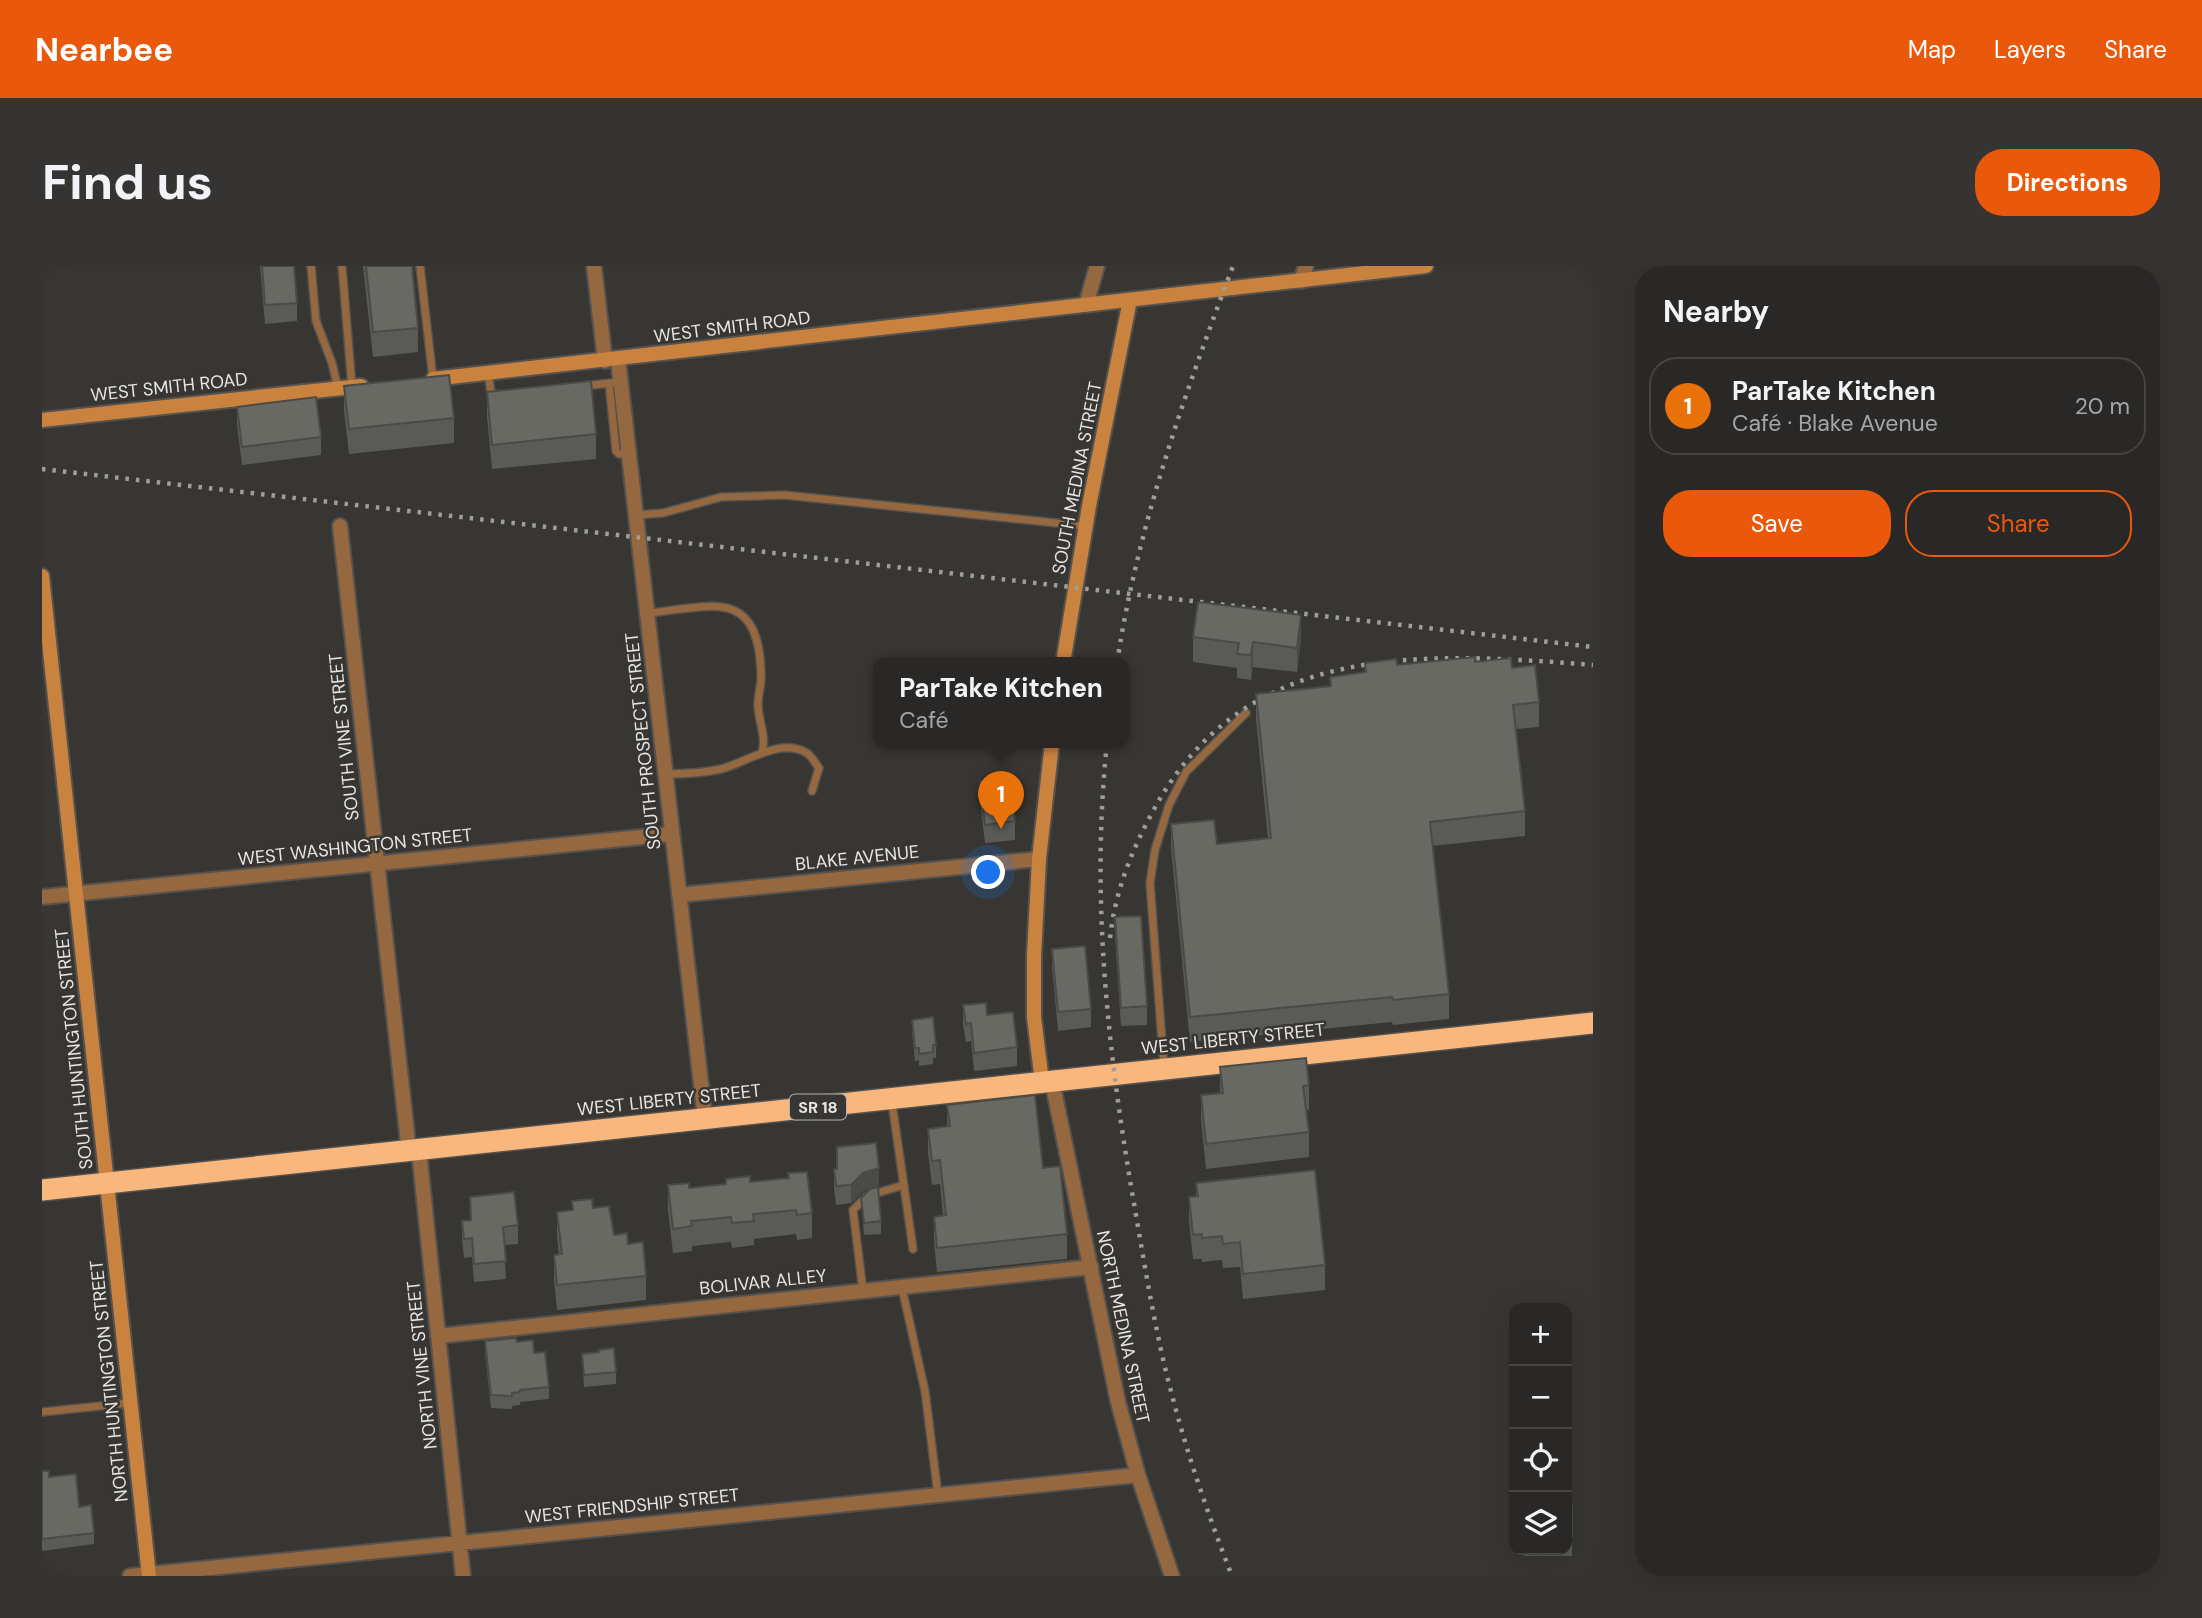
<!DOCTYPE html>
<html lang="en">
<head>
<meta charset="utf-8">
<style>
  :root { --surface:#2a2826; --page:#363432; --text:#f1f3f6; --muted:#a5a6a7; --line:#464443; --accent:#ea580c }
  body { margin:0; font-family:"DM Sans",sans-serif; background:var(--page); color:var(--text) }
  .controls { position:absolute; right:21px; bottom:21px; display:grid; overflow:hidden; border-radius:14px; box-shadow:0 7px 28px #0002 }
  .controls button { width:63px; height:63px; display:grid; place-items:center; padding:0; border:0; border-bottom:2px solid var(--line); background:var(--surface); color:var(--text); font:35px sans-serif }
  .you { position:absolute; left:947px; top:607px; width:24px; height:24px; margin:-18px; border:5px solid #fff; border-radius:50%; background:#1a73e8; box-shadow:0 0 0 10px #1a73e833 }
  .badge { display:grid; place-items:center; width:46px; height:46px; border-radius:50%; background:var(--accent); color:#fff; font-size:23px; font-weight:700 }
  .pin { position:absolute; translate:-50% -58px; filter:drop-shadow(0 2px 4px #0008) }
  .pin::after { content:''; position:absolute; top:37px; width:24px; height:21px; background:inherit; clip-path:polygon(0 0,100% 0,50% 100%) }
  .popup { position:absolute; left:831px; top:391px; width:256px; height:91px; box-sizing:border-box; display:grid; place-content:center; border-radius:14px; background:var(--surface); filter:drop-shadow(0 2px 5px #0005); font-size:23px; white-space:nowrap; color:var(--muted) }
  .popup b { font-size:26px; color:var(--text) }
  .popup::after { content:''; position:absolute; left:50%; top:100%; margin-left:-14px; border:14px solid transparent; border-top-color:var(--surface) }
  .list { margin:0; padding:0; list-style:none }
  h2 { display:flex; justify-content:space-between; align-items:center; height:91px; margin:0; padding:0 28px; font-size:30px }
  h2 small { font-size:23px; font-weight:400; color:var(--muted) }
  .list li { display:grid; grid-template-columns:46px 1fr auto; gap:21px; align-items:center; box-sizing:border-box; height:98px; margin:0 14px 14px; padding:0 14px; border:2px solid var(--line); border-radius:28px }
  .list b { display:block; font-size:26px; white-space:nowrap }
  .list p { margin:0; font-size:23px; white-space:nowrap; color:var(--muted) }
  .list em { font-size:23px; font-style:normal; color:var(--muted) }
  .actions { display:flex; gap:14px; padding:21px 28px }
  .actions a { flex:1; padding:16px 0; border:2px solid var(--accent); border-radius:28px; text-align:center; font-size:24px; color:var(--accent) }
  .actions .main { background:var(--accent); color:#fff }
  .icon { flex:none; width:38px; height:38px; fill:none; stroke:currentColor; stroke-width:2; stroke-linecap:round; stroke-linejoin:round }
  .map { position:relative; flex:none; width:1551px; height:1310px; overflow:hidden; border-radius:28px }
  header { display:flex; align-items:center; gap:42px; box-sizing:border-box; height:98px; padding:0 35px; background:var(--accent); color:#fff }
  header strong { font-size:33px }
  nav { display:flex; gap:38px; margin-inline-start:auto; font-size:24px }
  .intro { display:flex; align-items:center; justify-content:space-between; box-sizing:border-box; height:168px; padding:0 42px }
  h1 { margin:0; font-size:49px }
  .button { padding:18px 32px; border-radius:28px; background:var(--accent); color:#fff; font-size:24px; font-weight:700 }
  main { display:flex; gap:42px; padding:0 42px }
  aside { flex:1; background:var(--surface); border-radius:28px; box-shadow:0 7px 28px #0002 }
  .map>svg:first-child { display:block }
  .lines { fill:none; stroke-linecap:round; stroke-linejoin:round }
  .lane-casing { stroke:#54524e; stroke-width:10 }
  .street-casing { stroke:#54524e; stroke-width:18 }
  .secondary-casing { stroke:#54524e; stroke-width:18 }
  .highway-casing { stroke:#54524e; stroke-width:24 }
  .lane { stroke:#966840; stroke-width:7 }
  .street { stroke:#966840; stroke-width:14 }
  .secondary { stroke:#ca823f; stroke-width:14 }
  .highway { stroke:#f9b67d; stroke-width:21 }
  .rail { stroke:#9f9e9a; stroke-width:4.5; stroke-dasharray:3.5 7; stroke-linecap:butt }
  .wall { fill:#5a5a56 }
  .shaded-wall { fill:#4a4a46 }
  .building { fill:#696964; stroke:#4a4a46; stroke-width:2 }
  .labels { text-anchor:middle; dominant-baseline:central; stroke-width:5; stroke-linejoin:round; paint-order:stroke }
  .shield { fill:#383632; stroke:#b2b1ae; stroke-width:2 }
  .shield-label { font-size:16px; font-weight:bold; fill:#e7e6e3 }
  .street-label { font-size:18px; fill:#e7e6e3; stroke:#383632 }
</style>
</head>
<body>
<header>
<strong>Nearbee</strong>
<nav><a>Map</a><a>Layers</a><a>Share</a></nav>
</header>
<div class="intro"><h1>Find us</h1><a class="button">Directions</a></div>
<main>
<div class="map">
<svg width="1551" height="1310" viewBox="0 0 1551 1310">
  <rect width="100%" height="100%" fill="#383632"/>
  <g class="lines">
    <!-- lane casing -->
    <g class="lane-casing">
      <path id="lane" d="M 269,0 L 274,55 L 290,97 L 296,122
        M 300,0 L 310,121
        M 378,0 L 391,113
        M 446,107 L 449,126 L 455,129
        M 567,117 L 574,185 L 577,188 L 587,187
        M 540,120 L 579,116
        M 595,249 L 621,247 L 679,231 L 742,229 L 1044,260
        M 606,347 C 668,341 716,320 719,406 C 720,417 716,428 716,438 C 716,456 725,469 720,487
        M 624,508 C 642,508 661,507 679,503 C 703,497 737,472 763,486 C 769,488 773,497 777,502 L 770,525
        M 1122,802 L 1108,617 L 1113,584 L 1127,539 L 1144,506 L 1204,447
        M 850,837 L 871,983
        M 860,1022 L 883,1125 L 896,1229
        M 821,1025 L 811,944 L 825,930 L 862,919
        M 0,1146 L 87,1137"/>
    </g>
    <!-- street casing -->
    <g class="street-casing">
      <path id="street" d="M 552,0 L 563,95
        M 1259,15 L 1264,0
        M 1044,39 L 1055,0
        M 576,93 L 663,853
        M 298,260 L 367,886
        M 637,629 L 997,593
        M 0,631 L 630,568
        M 1010,815 L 1076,1136 L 1096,1209 L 1130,1310
        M 377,885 L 421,1310
        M 396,1070 L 1049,1001
        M 88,1310 L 1096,1209"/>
    </g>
    <!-- secondary casing -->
    <g class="secondary-casing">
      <path id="secondary" d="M 391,113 L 1384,0
        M 0,154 L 319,120
        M 0,310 L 107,1310
        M 1021,397 L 1047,240 L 1088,34
        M 1000,816 L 992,751 L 992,690 L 997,593 L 1010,477"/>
    </g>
    <!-- highway casing -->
    <g class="highway-casing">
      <path id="highway" d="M 0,924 L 1551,757"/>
    </g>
    <!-- lane -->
    <use href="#lane" class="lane"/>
    <!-- street -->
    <use href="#street" class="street"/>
    <!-- secondary -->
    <use href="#secondary" class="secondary"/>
    <!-- highway -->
    <use href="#highway" class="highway"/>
    <!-- rail -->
    <path class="rail" d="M 0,203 L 1551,381
      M 1075,397 C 1096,259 1142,130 1191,0
      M 1065,477 C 1049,628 1065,778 1090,926 C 1102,994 1112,1062 1130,1129 C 1146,1191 1167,1251 1190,1310
      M 1068,672 C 1073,627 1088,588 1110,547 C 1202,373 1381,386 1551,399"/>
  </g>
  <!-- wall -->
  <path class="wall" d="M 218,0 L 252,0 L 255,37 L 255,55 L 223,58 Z
    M 321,0 L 370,0 L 376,62 L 376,86 L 331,91 Z
    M 302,120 L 412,152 L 412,177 L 307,188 L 302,145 Z
    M 445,126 L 554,168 L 554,193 L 450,203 L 445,151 Z
    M 195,141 L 279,171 L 279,189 L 200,199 L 195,159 Z
    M 1151,371 L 1259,374 L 1255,406 L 1211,401 L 1209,414 L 1195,412 L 1195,402 L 1151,396 Z
    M 1433,396 L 1470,402 L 1497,436 L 1497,461 L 1474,463 L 1483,545 L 1483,570 L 1390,580 L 1407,728 L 1407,753 L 1351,759 L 1350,756 L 1148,776 L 1129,582 L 1129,558 L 1175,578 L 1226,572 L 1214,453 L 1214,428 L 1288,420 L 1288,411 L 1323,406 L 1323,397 L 1355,399 Z
    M 938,515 L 973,555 L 973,574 L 943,577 L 938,534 Z
    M 1073,651 L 1105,740 L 1105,759 L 1079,760 L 1073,670 Z
    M 1010,683 L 1049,743 L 1049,761 L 1016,765 L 1010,701 Z
    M 921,739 L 945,749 L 975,781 L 975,800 L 932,805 L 929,775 L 924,776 L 921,758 Z
    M 870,754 L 894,779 L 894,792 L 891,792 L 891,798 L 877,800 L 877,794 L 873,795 L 870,766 Z
    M 1178,801 L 1267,819 L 1267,844 L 1264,844 L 1267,866 L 1267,891 L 1164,903 L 1159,854 L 1159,829 L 1178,827 Z
    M 905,839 L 1001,902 L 1025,968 L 1025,993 L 895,1006 L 892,975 L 892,951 L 901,950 L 898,918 L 890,919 L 886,887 L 886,863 L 905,861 Z
    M 792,903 L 821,925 L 809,937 L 794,939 L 792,922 Z
    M 708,916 L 770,947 L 770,972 L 755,974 L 754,968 L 712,973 L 712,979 L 690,982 L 689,976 L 650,980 L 650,985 L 631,987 L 626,944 L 626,919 L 647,922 Z
    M 1154,917 L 1283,999 L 1283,1024 L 1201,1033 L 1198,1001 L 1181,1002 L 1180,994 L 1160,996 L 1160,993 L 1151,993 L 1147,955 L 1147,931 L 1154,930 Z
    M 819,932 L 839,955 L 839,968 L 822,969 Z
    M 530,935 L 551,942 L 572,969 L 586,978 L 604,1010 L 604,1034 L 515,1044 L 512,1014 L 512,989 L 517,989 L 515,970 L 515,946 L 530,944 Z
    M 420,955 L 476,959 L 476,978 L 462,979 L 464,1013 L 432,1016 L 430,991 L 422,992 L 420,974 Z
    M 443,1075 L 475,1076 L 492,1087 L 507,1121 L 507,1133 L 478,1136 L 478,1139 L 470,1140 L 470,1143 L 449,1142 L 443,1087 Z
    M 540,1088 L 574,1106 L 574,1118 L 542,1121 Z
    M 0,1205 L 7,1211 L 37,1241 L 52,1267 L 52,1278 L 0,1285 Z
    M 1525,1240 L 1530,1240 L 1530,1290 L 1482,1290 L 1482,1284 L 1525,1284 Z"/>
  <!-- shaded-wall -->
  <path class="shaded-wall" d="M 1259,349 L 1259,374 L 1255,406 L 1255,382 Z
    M 1211,376 L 1211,401 L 1209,414 L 1209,389 Z
    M 837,902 L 837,920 L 821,925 L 809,937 L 809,919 L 821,907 Z"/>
  <!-- building -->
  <path class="building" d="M 220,0 L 252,0 L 255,37 L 223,39 Z
    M 324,0 L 370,0 L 376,62 L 331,66 Z
    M 407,109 L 412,152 L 307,163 L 302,120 Z
    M 549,115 L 554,168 L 450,179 L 445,126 Z
    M 274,131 L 279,171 L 200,181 L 195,141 Z
    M 1156,336 L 1259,349 L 1255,382 L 1211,376 L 1209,389 L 1195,388 L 1197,377 L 1151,371 Z
    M 1433,391 L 1433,396 L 1469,392 L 1470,402 L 1493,399 L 1497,436 L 1471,439 L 1483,545 L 1388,556 L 1407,728 L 1351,734 L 1350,731 L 1148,751 L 1129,558 L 1172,554 L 1175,578 L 1229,572 L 1214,428 L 1289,420 L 1288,411 L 1324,406 L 1323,397 L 1354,393 L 1355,399 Z
    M 968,511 L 973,555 L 943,559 L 938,515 Z
    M 1099,650 L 1105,740 L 1079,742 L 1073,651 Z
    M 1043,680 L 1049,743 L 1016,746 L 1010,683 Z
    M 944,737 L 945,749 L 971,746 L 975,781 L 932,787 L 929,757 L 924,758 L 921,739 Z
    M 891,751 L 894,779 L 891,779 L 891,786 L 877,788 L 877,782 L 873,782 L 870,754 Z
    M 1264,792 L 1267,819 L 1261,820 L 1267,866 L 1164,878 L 1159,829 L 1181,827 L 1178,801 Z
    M 993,829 L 1001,902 L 1018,900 L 1025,968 L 895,982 L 892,951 L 904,949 L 898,894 L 890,895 L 886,863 L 908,860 L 905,839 Z
    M 834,877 L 837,902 L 821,907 L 809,919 L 794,920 L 792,903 L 795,903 L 795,881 Z
    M 1273,904 L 1283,999 L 1201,1008 L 1198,976 L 1181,978 L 1180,970 L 1160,972 L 1160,968 L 1151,969 L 1147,931 L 1156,930 L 1154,917 Z
    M 765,906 L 770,947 L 755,949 L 754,944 L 711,948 L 712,955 L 690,957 L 689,951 L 649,955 L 650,960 L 631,963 L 626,919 L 647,917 L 647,922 L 684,918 L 684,913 L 708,910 L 708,916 L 747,912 L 746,907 Z
    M 836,921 L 839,955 L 822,957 L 819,932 L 828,923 Z
    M 472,926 L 476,959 L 461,961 L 464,995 L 432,998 L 430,972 L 422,973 L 420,955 L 429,954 L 428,931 Z
    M 550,933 L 551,942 L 567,940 L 572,969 L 585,967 L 586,978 L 601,976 L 604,1010 L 515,1019 L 512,989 L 520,988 L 515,946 L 531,944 L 530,935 Z
    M 474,1072 L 475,1076 L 491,1074 L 492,1087 L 503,1086 L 507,1121 L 478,1124 L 478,1126 L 470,1127 L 470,1130 L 449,1129 L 443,1075 Z
    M 572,1082 L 574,1106 L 542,1109 L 540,1088 L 557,1086 L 557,1084 Z
    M 0,1205 L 7,1205 L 7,1211 L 34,1208 L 37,1241 L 49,1239 L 52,1267 L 0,1273 Z
    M 1525,1240 L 1530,1240 L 1530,1271 L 1525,1271 Z"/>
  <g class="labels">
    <!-- shield labels -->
    <rect class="shield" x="748" y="828.5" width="56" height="25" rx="5"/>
    <g class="shield-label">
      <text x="776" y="841">SR 18</text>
    </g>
    <!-- street labels -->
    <g class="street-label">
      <text transform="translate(690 61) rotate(-7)">WEST SMITH ROAD</text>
      <text transform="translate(127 121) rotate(-6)">WEST SMITH ROAD</text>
      <text transform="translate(1035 212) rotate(-79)">SOUTH MEDINA STREET</text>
      <text transform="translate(302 471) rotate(-96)">SOUTH VINE STREET</text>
      <text transform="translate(601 475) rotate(-96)">SOUTH PROSPECT STREET</text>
      <text transform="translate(313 581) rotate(-6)">WEST WASHINGTON STREET</text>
      <text transform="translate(815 592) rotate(-6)">BLAKE AVENUE</text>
      <text transform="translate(1191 773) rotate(-6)">WEST LIBERTY STREET</text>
      <text transform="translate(32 783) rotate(-96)">SOUTH HUNTINGTON STREET</text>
      <text transform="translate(627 834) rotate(-6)">WEST LIBERTY STREET</text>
      <text transform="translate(721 1016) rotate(-6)">BOLIVAR ALLEY</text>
      <text transform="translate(1081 1061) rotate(78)">NORTH MEDINA STREET</text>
      <text transform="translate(380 1099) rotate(-96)">NORTH VINE STREET</text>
      <text transform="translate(67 1115) rotate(-96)">NORTH HUNTINGTON STREET</text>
      <text transform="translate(590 1240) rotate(-6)">WEST FRIENDSHIP STREET</text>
    </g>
  </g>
</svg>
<div class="controls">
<button>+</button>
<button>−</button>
<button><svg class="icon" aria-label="locate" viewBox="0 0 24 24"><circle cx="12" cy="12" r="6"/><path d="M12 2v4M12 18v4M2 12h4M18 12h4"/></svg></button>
<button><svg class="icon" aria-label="layers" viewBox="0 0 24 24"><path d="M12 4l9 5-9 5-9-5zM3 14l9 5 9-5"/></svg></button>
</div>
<div class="you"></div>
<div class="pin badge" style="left:959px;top:563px;background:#e8710a">1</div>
<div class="popup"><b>ParTake Kitchen</b>Café</div>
</div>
<aside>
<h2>Nearby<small></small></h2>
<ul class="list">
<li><span class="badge" style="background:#e8710a">1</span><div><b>ParTake Kitchen</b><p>Café · Blake Avenue</p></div><em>20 m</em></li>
</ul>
<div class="actions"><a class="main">Save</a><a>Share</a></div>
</aside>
</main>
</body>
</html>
